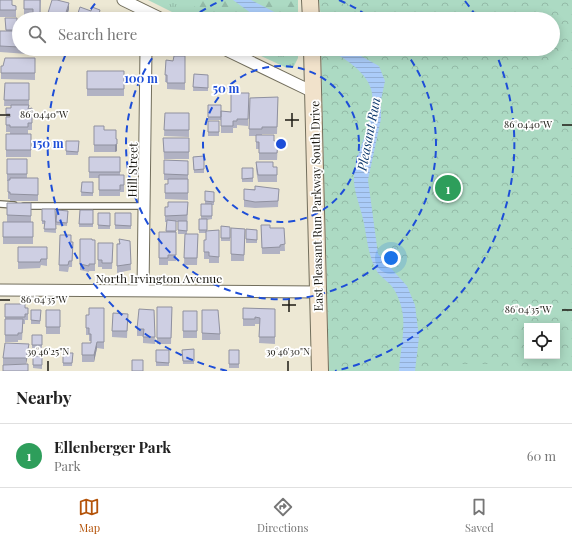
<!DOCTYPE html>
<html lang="en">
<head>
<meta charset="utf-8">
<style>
  :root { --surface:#fff; --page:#f6f6f6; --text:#222; --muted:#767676; --line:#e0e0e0; --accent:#b45309 }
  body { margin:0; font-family:"Playfair Display",serif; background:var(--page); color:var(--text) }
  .controls { position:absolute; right:12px; bottom:12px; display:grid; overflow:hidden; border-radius:0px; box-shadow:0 2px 10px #0003 }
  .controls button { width:36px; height:36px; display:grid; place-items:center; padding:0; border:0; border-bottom:1px solid var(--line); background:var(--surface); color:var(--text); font:20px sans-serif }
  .you { position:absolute; left:391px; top:258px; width:14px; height:14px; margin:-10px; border:3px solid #fff; border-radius:50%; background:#1a73e8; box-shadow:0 0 0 6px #1a73e833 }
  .badge { display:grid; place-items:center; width:26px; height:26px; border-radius:50%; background:var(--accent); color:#fff; font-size:13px; font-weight:700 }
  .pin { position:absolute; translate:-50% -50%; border:2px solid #fff; box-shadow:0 1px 4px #0006 }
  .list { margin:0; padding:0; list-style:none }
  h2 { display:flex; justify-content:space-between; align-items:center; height:52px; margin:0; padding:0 16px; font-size:17px }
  h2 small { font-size:13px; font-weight:400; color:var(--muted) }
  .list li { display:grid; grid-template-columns:26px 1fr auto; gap:12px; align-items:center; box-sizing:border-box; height:64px; padding:0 16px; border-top:1px solid var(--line) }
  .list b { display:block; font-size:15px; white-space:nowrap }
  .list p { margin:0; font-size:13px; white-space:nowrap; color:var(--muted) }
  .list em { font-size:13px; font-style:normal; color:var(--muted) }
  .icon { flex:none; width:22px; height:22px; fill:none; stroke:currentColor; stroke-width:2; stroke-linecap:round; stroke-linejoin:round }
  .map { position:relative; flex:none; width:572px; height:371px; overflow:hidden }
  .search { position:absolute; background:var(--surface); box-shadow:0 2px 10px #0003; left:12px; right:12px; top:12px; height:44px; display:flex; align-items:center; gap:10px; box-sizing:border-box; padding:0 14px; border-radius:22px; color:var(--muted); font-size:15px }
  .sheet { height:116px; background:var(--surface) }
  nav { display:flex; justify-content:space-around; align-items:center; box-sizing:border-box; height:56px; border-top:1px solid var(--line); background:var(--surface); font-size:11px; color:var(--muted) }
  nav a { display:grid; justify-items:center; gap:2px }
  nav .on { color:var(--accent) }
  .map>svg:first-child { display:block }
  .grass { fill:url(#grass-tufts) }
  .forest { fill:url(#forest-firs) }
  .park { fill:url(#park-crowns); fill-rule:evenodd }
  .garden { fill:#acdac3 }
  .water { fill:url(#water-rules) }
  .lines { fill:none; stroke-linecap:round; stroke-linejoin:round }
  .service-casing { stroke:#726e5c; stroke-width:8 }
  .minor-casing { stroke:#726e5c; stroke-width:13 }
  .secondary-casing { stroke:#726e5c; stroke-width:18 }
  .service { stroke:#fff; stroke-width:5.5 }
  .minor { stroke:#fff; stroke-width:11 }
  .secondary { stroke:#f1e2cb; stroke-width:16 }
  .wall { fill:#b1b2c3 }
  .shaded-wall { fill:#90919f }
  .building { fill:#cecfe3; stroke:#90919f }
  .ticks { fill:none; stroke:#1c1a13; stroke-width:1.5 }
  .ring { fill:none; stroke:#1d4ed8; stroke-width:2; stroke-dasharray:7 5 }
  .labels { text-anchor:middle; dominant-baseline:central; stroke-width:3.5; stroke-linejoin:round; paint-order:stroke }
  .street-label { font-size:12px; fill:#1c1a13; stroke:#fff }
  .water-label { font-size:13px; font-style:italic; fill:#0f3a6e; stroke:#fff }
  .ticks-label { font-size:10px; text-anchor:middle; fill:#1c1a13; stroke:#fff; stroke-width:3.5; stroke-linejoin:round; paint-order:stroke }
  .centre { fill:#1d4ed8; stroke:#fff; stroke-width:2 }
  .ring-label { font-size:12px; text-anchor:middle; font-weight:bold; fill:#1d4ed8; stroke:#fff; stroke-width:3.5; stroke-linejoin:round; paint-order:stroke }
</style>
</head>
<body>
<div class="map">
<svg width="572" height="371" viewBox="0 0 572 371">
  <defs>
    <pattern id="grass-tufts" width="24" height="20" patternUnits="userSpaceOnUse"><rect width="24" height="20" fill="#acdac3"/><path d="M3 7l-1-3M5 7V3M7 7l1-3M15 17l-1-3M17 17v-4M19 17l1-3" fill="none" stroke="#93baa7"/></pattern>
    <pattern id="forest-firs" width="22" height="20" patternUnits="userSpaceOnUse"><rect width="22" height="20" fill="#acdac3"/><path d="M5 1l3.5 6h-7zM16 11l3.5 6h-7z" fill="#93baa7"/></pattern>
    <pattern id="park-crowns" width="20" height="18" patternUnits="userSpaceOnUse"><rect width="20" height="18" fill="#acdac3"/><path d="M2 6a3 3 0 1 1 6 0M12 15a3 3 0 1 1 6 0" fill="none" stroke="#93baa7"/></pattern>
    <pattern id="water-rules" width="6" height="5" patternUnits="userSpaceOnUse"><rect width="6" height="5" fill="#abccf9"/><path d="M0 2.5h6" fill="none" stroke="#93afd5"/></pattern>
  </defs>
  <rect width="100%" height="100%" fill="#ede8d4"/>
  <!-- grass -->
  <path class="grass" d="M 148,0 L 298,0 L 298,19 L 186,19 Z
    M 246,49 L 298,49 L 298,58 L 293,68 L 287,68 Z"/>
  <!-- forest -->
  <path class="forest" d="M 182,0 L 233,0 L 259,19 L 219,19 Z
    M 251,0 L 296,0 L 298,19 L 288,19 Z"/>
  <!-- park -->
  <path class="park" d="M 319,0 L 572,0 L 572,371 L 329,371 L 321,49 L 553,49 L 553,19 L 321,19 ZM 527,326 L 557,326 L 557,356 L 527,356 Z"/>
  <!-- garden -->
  <path class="garden" d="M 454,364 L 492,364 L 492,371 L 454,371 Z"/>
  <!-- water -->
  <path class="water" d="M 233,0 L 251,0 L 288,19 L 259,19 Z
    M 325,49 L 348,49 L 379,66 L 385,81 L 381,100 L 381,119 L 368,180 L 378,254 L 407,286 L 415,305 L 419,337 L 415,371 L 399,371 C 400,353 406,328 402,310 C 401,304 397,293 393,288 C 389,282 382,278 378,273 C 367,256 367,233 362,215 C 359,203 355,194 354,182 C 353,152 376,123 372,93 C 369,73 343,56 325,49 Z"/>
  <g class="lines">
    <!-- service casing -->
    <g class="service-casing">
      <path id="service" d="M 0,204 L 14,205
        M 24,206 L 144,206"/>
    </g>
    <!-- minor casing -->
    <g class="minor-casing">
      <path id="minor" d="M 123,0 L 162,19
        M 224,49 L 313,92
        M 0,290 L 318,292
        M 143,291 L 146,49"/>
    </g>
    <!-- secondary casing -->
    <g class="secondary-casing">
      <path id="secondary" d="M 310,0 L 311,19
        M 312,49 L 320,371"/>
    </g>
    <!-- service -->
    <use href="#service" class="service"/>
    <!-- minor -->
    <use href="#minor" class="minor"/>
    <!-- secondary -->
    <use href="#secondary" class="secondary"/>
  </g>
  <!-- wall -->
  <path class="wall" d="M 0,0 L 12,5 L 16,6 L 16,17 L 0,17 Z
    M 24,0 L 41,0 L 40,19 L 33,19 L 33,16 L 24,16 Z
    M 69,9 L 66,19 L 47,19 L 47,16 Z
    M 5,18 L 17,18 L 17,31 L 19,31 L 19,49 L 27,49 L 27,54 L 0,52 L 0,31 L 6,31 Z
    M 185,56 L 185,90 L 167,89 L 167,82 L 165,82 L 166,60 L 173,61 Z
    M 35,58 L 35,80 L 1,79 L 1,66 L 3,66 Z
    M 87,71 L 124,71 L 124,96 L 87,96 Z
    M 194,74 L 208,75 L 208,91 L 193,91 Z
    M 5,83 L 29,83 L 29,107 L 28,109 L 32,108 L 32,130 L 28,130 L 28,134 L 10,134 L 10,132 L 6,132 L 6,108 L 11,108 L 11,106 L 4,106 Z
    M 249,93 L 248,126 L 237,125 L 237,128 L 233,128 L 233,133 L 221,133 L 221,111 L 231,112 Z
    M 278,97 L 277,134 L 262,134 L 262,135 L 274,141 L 278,141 L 277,160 L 259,160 L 259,149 L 256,149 L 256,136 L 249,136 L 250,98 Z
    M 208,105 L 221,105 L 221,120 L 208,120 Z
    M 165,113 L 189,113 L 189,137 L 164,136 Z
    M 208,121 L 219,121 L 219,136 L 208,136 Z
    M 94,126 L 104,130 L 116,139 L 117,151 L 115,152 L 94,152 Z
    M 6,134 L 31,134 L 31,157 L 6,157 Z
    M 163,138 L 189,138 L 189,159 L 164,159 Z
    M 66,141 L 79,141 L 78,155 L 66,155 Z
    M 204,156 L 204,173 L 194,173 L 193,157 Z
    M 89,157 L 120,157 L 120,175 L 124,175 L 124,192 L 120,192 L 120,196 L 99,196 L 99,178 L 89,178 Z
    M 7,159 L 27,159 L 27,178 L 38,178 L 38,201 L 10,201 L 10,199 L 8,199 L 8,181 L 7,181 Z
    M 164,160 L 188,161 L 188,200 L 165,199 L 165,184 L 168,184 L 168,180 L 164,180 Z
    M 256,162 L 273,167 L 277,167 L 277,182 L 258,182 L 256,169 Z
    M 242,168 L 253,168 L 253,182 L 242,182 Z
    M 82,182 L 93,182 L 93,196 L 81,196 Z
    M 244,189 L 279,189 L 278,207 L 255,208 L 244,207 Z
    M 205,191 L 214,192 L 214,205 L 212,205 L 212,219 L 207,220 L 207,231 L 219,230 L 219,263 L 209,263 L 209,259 L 204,259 L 204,240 L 206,240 L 206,233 L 199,233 L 199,219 L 201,219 L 201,204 L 205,204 Z
    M 188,202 L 187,234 L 198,234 L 197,265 L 184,265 L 185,234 L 178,234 L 178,222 L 176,222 L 176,261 L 168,261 L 168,265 L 159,265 L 159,232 L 166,232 L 167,222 L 165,222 L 165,207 L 168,207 Z
    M 7,203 L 31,203 L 31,222 L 33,222 L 33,244 L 3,244 L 3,222 L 21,222 L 7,222 Z
    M 42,209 L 55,209 L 56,233 L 44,232 L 45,224 L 42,224 Z
    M 57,210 L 68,211 L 67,226 L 56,225 Z
    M 80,210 L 93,210 L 93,227 L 79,227 Z
    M 98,213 L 110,213 L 110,229 L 98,229 Z
    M 115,213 L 131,213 L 131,229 L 115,229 Z
    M 261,225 L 270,228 L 284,228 L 285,251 L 280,251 L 280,254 L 262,254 Z
    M 221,226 L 230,227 L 230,241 L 221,241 Z
    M 231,228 L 245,229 L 244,261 L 231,261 Z
    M 246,229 L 257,230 L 257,243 L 246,243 Z
    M 60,235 L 71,242 L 73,242 L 72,267 L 69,267 L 68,272 L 59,271 Z
    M 80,239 L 95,240 L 95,271 L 89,271 L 89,272 L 80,270 Z
    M 130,241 L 131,270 L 117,273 L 117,244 Z
    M 98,243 L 113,250 L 112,269 L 102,269 L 102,267 L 98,267 Z
    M 18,247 L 47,247 L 47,266 L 41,265 L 40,268 L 18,269 Z
    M 5,304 L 28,308 L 28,320 L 25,320 L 25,324 L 23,324 L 22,340 L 18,340 L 18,342 L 5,342 Z
    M 157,307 L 172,307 L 171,344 L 157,344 Z
    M 104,308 L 104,349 L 97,348 L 94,362 L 82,362 L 82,343 L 91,343 L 91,341 L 89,341 L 89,335 L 86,335 L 86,315 L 89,315 Z
    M 243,308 L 275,309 L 275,344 L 259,343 L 260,324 L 255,324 L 255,326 L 243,326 Z
    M 31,310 L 41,310 L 40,324 L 31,324 Z
    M 46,310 L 60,310 L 60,334 L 46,334 Z
    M 154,310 L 155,344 L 143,343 L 143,336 L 137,336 L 137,329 Z
    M 202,310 L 220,334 L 220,340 L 202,340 Z
    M 183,311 L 197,311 L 197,338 L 183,338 Z
    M 128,314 L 127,338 L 112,337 L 112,331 Z
    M 32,335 L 42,335 L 42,348 L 32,348 Z
    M 194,349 L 194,364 L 183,364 L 182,350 Z
    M 156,350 L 169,350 L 169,366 L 156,366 Z
    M 229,350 L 239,350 L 239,368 L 229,368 Z
    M 29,351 L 26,364 L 3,365 L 3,358 Z
    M 63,353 L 73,353 L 72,366 L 63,366 Z
    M 33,356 L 42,356 L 42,369 L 33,368 Z"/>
  <!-- shaded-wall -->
  <path class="shaded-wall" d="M 69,3 L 69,9 L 66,19 L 64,19 Z
    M 117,144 L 117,151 L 115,152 L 115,145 Z
    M 97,342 L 97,348 L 94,362 L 94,355 Z
    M 29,344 L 29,351 L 26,364 L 26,358 Z"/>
  <!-- building -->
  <path class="building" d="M 0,0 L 12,0 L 12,5 L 16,6 L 16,10 L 0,10 Z
    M 24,0 L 40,0 L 40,14 L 33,14 L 33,9 L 24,9 Z
    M 52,0 L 57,0 L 69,3 L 64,19 L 56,19 L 47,16 Z
    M 80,7 L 91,11 L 92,7 L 100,10 L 99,14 L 110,17 L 109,19 L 76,19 Z
    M 5,18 L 17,18 L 17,30 L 6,30 Z
    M 0,31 L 19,31 L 19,47 L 0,46 Z
    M 174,56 L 185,56 L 185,83 L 167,83 L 167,75 L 165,75 L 166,60 L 173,61 Z
    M 5,58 L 35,58 L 35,73 L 1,73 L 1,66 L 3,66 Z
    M 87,71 L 124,71 L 124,89 L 87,89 Z
    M 194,74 L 208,75 L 208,88 L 193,87 Z
    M 5,83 L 29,83 L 29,100 L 4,100 Z
    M 231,93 L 249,93 L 248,119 L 237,119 L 237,121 L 233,121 L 233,126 L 221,126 L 221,111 L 231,112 Z
    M 278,97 L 277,127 L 262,127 L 262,129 L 249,129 L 250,98 Z
    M 11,105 L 29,105 L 28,109 L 32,108 L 32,115 L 28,115 L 28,117 L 32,117 L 32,123 L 28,123 L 28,127 L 10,127 L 10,125 L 6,125 L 6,117 L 10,117 L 10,114 L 6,114 L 6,108 L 11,108 Z
    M 208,105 L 221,105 L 221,117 L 208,117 Z
    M 165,113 L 189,113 L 189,130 L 164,130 Z
    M 208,121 L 219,121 L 219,132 L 208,132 Z
    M 94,126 L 104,126 L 104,130 L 116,130 L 116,139 L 117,139 L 117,144 L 115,145 L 94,145 Z
    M 6,134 L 31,134 L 31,150 L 6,150 Z
    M 256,135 L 274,135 L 274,141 L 278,141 L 277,153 L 259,153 L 259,142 L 256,142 Z
    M 163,138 L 189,138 L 189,152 L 164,152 Z
    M 66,141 L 79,141 L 78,152 L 66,151 Z
    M 204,156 L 204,169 L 194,170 L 193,157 Z
    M 89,157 L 120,157 L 120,172 L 89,172 Z
    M 7,159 L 27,159 L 27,174 L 7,174 Z
    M 164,160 L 188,161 L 188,175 L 164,174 Z
    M 256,162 L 273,162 L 273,167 L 277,167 L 277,175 L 258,175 Z
    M 242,168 L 253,168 L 253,178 L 242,179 Z
    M 99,175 L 124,175 L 124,185 L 120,185 L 120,190 L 99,190 Z
    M 10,178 L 38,178 L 38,195 L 10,194 L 10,192 L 8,192 L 8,180 L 10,180 Z
    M 168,179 L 188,179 L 188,193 L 165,193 L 165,184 L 168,184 Z
    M 82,182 L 93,182 L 93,193 L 81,192 Z
    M 255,186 L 279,189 L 278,201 L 255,202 L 244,200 L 244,189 L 255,190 Z
    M 205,191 L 214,192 L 214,202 L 205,201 Z
    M 168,202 L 188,202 L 187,215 L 165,216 L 165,207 L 168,207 Z
    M 7,203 L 31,203 L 31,216 L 7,215 Z
    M 201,204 L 212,204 L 212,216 L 201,216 Z
    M 42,209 L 55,209 L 56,229 L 44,229 L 45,221 L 42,221 Z
    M 57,210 L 68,211 L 67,223 L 56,222 Z
    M 80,210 L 93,210 L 93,224 L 79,224 Z
    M 98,213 L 110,213 L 110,226 L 98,225 Z
    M 115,213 L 131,213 L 131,226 L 115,225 Z
    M 199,219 L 207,219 L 207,230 L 199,230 Z
    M 167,220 L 176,221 L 176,231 L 166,231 Z
    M 178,221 L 187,221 L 187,231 L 178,230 Z
    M 3,222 L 33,222 L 33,237 L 3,237 Z
    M 261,225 L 270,225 L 270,228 L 284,228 L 285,244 L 280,245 L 280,247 L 262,248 Z
    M 221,226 L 230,227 L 230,238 L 221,238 Z
    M 231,228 L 245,229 L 244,255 L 231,254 Z
    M 246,229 L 257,230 L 257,240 L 246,239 Z
    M 219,230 L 219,257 L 209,256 L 209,252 L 204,252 L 204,240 L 206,240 L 206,231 Z
    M 159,232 L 176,232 L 176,255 L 168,255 L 168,258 L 159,258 Z
    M 185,234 L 198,234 L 197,258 L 184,258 Z
    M 60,235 L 71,235 L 71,242 L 73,242 L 72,261 L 69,261 L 68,265 L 59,265 Z
    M 80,239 L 92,239 L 92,240 L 95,240 L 95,264 L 89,264 L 89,266 L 80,264 Z
    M 119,239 L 130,241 L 131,264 L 117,266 L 117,244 L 120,244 Z
    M 98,243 L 113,243 L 112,263 L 102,263 L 102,260 L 98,260 Z
    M 18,247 L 47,247 L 47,259 L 41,259 L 40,262 L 18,262 Z
    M 5,304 L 25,304 L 25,308 L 28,308 L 28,314 L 25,314 L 25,317 L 5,317 Z
    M 157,307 L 172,307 L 171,338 L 157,338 Z
    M 89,308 L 104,308 L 104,342 L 97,342 L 94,355 L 82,355 L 82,343 L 91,343 L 91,334 L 89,334 L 89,328 L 86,328 L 86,315 L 89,315 Z
    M 243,308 L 275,309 L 275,337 L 259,337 L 260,318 L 255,317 L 255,319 L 243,319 Z
    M 139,309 L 154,310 L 155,337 L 143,337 L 144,329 L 137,329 Z
    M 31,310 L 41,310 L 40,321 L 31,320 Z
    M 46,310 L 60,310 L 60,327 L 46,327 Z
    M 202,310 L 218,310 L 220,334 L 202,333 Z
    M 183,311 L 197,311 L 197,331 L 183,331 Z
    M 113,313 L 128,314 L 127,331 L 112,331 Z
    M 5,319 L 23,319 L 22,333 L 18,333 L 18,335 L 5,335 Z
    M 32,335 L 42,335 L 42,345 L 32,345 Z
    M 5,343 L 29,344 L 26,358 L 3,358 Z
    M 194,349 L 194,361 L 183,361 L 182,350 Z
    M 156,350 L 169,350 L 169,363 L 156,362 Z
    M 229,350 L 239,350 L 239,364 L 229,364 Z
    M 63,353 L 73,353 L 72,363 L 63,363 Z
    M 33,356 L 42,356 L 42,365 L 33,365 Z
    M 132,360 L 143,360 L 143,371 L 132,371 Z
    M 28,364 L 28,371 L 3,371 L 3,365 Z"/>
  <!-- ticks -->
  <path class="ticks" d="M 0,115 L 10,115M 285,120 L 299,120M 562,125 L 572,125M 292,127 L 292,113M 0,300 L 10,300M 282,305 L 296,305M 562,310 L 572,310M 289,312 L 289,298M 48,371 L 48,361M 288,371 L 288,361"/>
  <!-- distance rings -->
  <g class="ring">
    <circle cx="281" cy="144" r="78"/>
    <path d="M190 19A155 155 0 0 1 223 0M339 0A155 155 0 0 1 372 19M404 50A155 155 0 1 1 158 50"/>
    <path d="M227 371A233 233 0 0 1 68 49M84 19A233 233 0 0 1 97 1M465 1A233 233 0 0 1 478 19M494 49A233 233 0 0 1 335 371"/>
  </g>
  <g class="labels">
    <!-- street labels -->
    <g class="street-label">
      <text transform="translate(132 170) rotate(-89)">Hill Street</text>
      <text transform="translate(316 206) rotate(-91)">East Pleasant Run Parkway South Drive</text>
      <text x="159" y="278">North Irvington Avenue</text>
    </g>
    <!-- water labels -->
    <g class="water-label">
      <text transform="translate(368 134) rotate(-79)">Pleasant Run</text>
    </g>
  </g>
  <g class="ticks-label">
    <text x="44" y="118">86°04'40"W</text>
    <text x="528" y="128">86°04'40"W</text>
    <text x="44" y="303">86°04'35"W</text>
    <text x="528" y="313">86°04'35"W</text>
    <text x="48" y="355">39°46'25"N</text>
    <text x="288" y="355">39°46'30"N</text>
  </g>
  <circle cx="281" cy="144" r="6" class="centre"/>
  <g class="ring-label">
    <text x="141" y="83">100 m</text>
    <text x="226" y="93">50 m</text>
    <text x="48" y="148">150 m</text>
  </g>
</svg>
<div class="controls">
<button><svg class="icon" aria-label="locate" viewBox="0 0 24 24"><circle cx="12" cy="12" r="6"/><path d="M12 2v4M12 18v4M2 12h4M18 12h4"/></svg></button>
</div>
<div class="you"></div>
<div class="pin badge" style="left:448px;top:188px;background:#2e9e5b">1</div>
<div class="search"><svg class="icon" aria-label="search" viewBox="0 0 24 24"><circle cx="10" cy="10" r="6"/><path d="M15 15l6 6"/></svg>Search here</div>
</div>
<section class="sheet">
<h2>Nearby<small></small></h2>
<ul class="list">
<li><span class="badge" style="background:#2e9e5b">1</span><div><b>Ellenberger Park</b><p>Park</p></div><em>60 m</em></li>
</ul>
</section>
<nav>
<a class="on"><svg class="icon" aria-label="map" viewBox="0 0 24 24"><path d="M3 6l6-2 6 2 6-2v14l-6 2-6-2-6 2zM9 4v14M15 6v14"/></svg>Map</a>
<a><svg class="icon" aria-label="directions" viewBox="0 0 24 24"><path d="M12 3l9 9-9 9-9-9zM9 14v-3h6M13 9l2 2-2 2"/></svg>Directions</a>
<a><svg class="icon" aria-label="saved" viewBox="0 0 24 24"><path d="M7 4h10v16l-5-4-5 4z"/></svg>Saved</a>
</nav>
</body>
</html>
